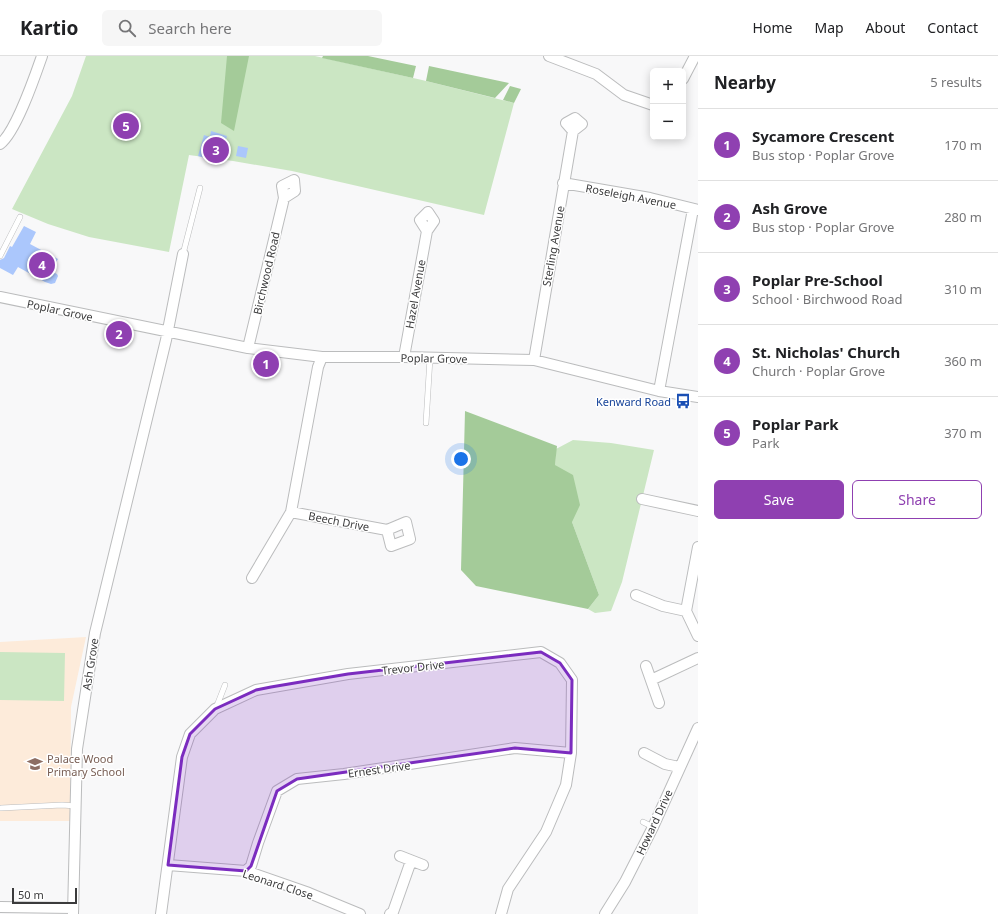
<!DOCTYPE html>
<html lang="en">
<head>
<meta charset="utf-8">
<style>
  :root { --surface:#fff; --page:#f6f6f6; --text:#202124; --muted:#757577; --line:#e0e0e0; --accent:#8f40b1 }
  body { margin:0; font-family:"Noto Sans",sans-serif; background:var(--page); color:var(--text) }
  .controls { position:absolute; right:12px; top:12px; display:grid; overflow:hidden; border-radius:6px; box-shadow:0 2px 10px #0003 }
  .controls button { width:36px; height:36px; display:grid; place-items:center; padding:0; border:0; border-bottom:1px solid var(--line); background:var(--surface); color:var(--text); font:20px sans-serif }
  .scale { position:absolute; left:12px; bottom:10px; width:65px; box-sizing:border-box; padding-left:4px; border:2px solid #3b3b3c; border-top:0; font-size:11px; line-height:14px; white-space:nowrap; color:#3b3b3c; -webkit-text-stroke:3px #fff; paint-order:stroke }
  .you { position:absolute; left:461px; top:403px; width:14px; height:14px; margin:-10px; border:3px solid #fff; border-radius:50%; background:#1a73e8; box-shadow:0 0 0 6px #1a73e833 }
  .badge { display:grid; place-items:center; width:26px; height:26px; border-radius:50%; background:var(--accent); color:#fff; font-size:13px; font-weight:700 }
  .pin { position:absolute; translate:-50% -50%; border:2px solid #fff; box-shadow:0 1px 4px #0006 }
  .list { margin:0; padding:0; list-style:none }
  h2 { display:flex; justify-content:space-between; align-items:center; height:52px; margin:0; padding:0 16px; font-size:17px }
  h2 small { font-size:13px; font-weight:400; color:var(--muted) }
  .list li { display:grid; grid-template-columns:26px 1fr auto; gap:12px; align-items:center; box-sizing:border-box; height:72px; padding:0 16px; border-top:1px solid var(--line) }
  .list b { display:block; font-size:15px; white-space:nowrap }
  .list p { margin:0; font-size:13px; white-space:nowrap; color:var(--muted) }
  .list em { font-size:13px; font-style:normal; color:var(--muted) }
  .actions { display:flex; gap:8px; padding:12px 16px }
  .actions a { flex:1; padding:9px 0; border:1px solid var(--accent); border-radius:6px; text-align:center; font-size:14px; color:var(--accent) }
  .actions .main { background:var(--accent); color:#fff }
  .icon { flex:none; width:22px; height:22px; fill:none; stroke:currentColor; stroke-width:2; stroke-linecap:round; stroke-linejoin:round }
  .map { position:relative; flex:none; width:698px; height:858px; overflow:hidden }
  header { display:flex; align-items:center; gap:24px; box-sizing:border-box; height:56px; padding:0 20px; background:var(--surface); border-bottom:1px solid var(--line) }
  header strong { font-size:19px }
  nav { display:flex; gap:22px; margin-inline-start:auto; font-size:14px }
  .search { width:280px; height:36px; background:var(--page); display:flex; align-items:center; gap:10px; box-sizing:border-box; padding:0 14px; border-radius:6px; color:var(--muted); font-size:15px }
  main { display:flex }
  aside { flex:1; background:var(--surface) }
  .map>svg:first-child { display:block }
  .education { fill:#fdebda }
  .green { fill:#cbe6c3 }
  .forest { fill:#a4cb99 }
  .building { fill:#abc7fc }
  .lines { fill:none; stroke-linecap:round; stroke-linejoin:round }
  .lane-casing { stroke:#bbbcbd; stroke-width:6 }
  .street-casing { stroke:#bbbcbd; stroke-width:12 }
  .lane { stroke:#fff; stroke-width:5 }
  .street { stroke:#fff; stroke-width:10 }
  .marked { fill:#7b2cbf; fill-opacity:0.2; stroke:#7b2cbf; stroke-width:3; stroke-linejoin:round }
  .labels { text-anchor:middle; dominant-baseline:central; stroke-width:3; stroke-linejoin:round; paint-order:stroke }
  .street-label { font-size:11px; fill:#3b3b3c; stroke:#fff }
  .transit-label { font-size:11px; fill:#164399; stroke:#fff; text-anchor:end }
  .education-label { font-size:11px; fill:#785e54; stroke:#fff; text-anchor:start }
</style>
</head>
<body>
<header>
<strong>Kartio</strong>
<div class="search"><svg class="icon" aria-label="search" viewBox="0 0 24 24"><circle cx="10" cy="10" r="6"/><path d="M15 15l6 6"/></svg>Search here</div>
<nav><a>Home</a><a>Map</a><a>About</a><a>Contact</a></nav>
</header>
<main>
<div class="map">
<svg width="698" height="858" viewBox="0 0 698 858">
  <rect width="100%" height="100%" fill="#f8f8f9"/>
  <!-- education -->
  <path class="education" d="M 86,581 L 71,651 L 70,765 L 0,765 L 0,586 Z"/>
  <!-- green -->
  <path class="green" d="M 86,0 L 315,0 L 422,24 L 514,47 L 484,159 L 292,115 L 233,105 L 189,99 L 169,196 L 89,181 L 48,168 L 12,153 L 72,40 Z
    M 573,384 L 611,387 L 654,394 L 622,526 L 611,555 L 595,557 L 588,553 L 599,539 L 572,466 L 555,409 L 556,393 Z
    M 0,596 L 65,597 L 64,645 L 0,644 Z"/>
  <!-- forest -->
  <path class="forest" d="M 227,0 L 249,0 L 234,75 L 221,67 Z
    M 323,0 L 368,0 L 416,10 L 413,22 L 322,2 Z
    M 429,10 L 509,27 L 495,42 L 426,25 Z
    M 510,30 L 521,33 L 514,47 L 503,44 Z
    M 465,355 L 557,390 L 555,409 L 573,419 L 580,449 L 572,466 L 599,539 L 588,553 L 476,530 L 461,514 Z"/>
  <!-- building -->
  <path class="building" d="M 211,75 L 227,80 L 220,106 L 198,100 L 204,79 L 210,81 Z
    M 238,90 L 248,92 L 246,102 L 236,100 Z
    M 24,170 L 36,176 L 30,188 L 58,203 L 51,215 L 57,218 L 58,220 L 55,227 L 51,228 L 45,226 L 18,211 L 13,219 L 0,212 L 0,204 L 4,202 L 10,190 L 12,191 Z"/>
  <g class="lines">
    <!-- lane casing -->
    <g class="lane-casing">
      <path id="lane" d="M 183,198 L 200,132
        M 0,200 L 20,161
        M 426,367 L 430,302
        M 216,652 L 225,629
        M 1,752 L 62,749 L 76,750
        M 643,766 L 653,771"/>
    </g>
    <!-- street casing -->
    <g class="street-casing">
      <path id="street" d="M 549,0 L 596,18 L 624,39 L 653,49
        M 683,23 L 695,0
        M 0,88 C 16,76 35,20 42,0
        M 563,127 L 650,142 L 698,154
        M 0,241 L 248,292 L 322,301 L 404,301 L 534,304 L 659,335 L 698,341
        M 248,292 L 284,142 L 282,130 L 294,124 L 295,135 L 284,142
        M 404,301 L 427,175 L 434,165 L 428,156 L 420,164 L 427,175
        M 534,304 L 573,75 L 582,68 L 575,62 L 566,67 L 573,75
        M 659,335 L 693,153
        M 642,443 L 698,455
        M 291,456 L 387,474 L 406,466 L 410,483 L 391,490 L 387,474
        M 698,491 L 686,555 L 698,580
        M 252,522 L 291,456 L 318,311 L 322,301
        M 636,539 L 663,550 L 686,555
        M 646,610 L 659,647
        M 651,624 L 698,602
        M 644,697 L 665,708 L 679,711
        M 400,800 L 423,809
        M 168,809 L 246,815 L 309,837 L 360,858
        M 246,815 L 251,810 L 258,787 L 277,735 L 297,723 L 344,718 L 515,692 L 571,697
        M 0,851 L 73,852
        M 73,858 L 77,693 L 95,577 L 166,284 L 183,198
        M 161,858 L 182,701 L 190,678 L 215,653 L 256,634 L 348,618 L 541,596 L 560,607 L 572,624 L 571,697 L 566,729 L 546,776 L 508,833 L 501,858
        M 390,858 L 393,856 L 411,805
        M 605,858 L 625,826 L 653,771 L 698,672"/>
    </g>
    <!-- lane -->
    <use href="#lane" class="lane"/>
    <!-- street -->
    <use href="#street" class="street"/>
  </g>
  <!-- marked area -->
  <path class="marked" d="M 541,596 L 560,607 L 572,624 L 571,697 L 515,692 L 297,723 L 277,735 L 251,810 L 246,815 L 168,809 L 182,701 L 190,678 L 215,653 L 256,634 L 271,631 L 348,618 Z"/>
  <!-- icons -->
  <defs>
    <g id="bus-bare" transform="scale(1.2)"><path d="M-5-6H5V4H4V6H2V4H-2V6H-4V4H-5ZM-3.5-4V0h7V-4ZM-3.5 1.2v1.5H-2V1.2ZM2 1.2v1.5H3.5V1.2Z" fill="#1a4fb4" stroke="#fff" stroke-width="2.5" paint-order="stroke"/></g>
    <g id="school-bare" transform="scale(1.2)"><path d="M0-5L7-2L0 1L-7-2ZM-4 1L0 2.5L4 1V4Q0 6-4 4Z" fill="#8d6e63" stroke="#fff" stroke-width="2.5" paint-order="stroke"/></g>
  </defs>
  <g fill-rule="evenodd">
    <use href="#bus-bare" x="683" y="345"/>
    <use href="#school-bare" x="35" y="708"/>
  </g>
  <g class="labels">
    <!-- street labels -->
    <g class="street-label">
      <text transform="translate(631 140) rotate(11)">Roseleigh Avenue</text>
      <text transform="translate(553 190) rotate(-80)">Sterling Avenue</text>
      <text transform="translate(266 217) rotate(-77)">Birchwood Road</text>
      <text transform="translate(415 238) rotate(-80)">Hazel Avenue</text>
      <text transform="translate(60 254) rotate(12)">Poplar Grove</text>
      <text transform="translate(434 302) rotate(1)">Poplar Grove</text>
      <text transform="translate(339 465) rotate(11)">Beech Drive</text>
      <text transform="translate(90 608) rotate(-81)">Ash Grove</text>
      <text transform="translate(413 611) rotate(-6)">Trevor Drive</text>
      <text transform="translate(379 713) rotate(-8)">Ernest Drive</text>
      <text transform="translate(654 766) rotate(-65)">Howard Drive</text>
      <text transform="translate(278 828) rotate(18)">Leonard Close</text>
    </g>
    <!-- transit labels -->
    <g class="transit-label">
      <text x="671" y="345">Kenward Road</text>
    </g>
    <!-- education labels -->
    <g class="education-label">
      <text x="47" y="702">Palace Wood<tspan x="47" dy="13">Primary School</tspan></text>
    </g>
  </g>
</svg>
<div class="controls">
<button>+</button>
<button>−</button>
</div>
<div class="scale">50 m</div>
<div class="you"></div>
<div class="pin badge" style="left:266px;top:308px">1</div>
<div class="pin badge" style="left:119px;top:278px">2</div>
<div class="pin badge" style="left:216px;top:94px">3</div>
<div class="pin badge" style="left:42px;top:209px">4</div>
<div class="pin badge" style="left:126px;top:70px">5</div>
</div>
<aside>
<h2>Nearby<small>5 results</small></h2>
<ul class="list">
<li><span class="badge">1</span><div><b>Sycamore Crescent</b><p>Bus stop · Poplar Grove</p></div><em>170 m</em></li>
<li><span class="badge">2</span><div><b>Ash Grove</b><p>Bus stop · Poplar Grove</p></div><em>280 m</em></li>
<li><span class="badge">3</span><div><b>Poplar Pre-School</b><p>School · Birchwood Road</p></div><em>310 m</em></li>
<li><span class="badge">4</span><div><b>St. Nicholas' Church</b><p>Church · Poplar Grove</p></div><em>360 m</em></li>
<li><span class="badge">5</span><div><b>Poplar Park</b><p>Park</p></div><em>370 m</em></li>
</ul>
<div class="actions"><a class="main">Save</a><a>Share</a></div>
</aside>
</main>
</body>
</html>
